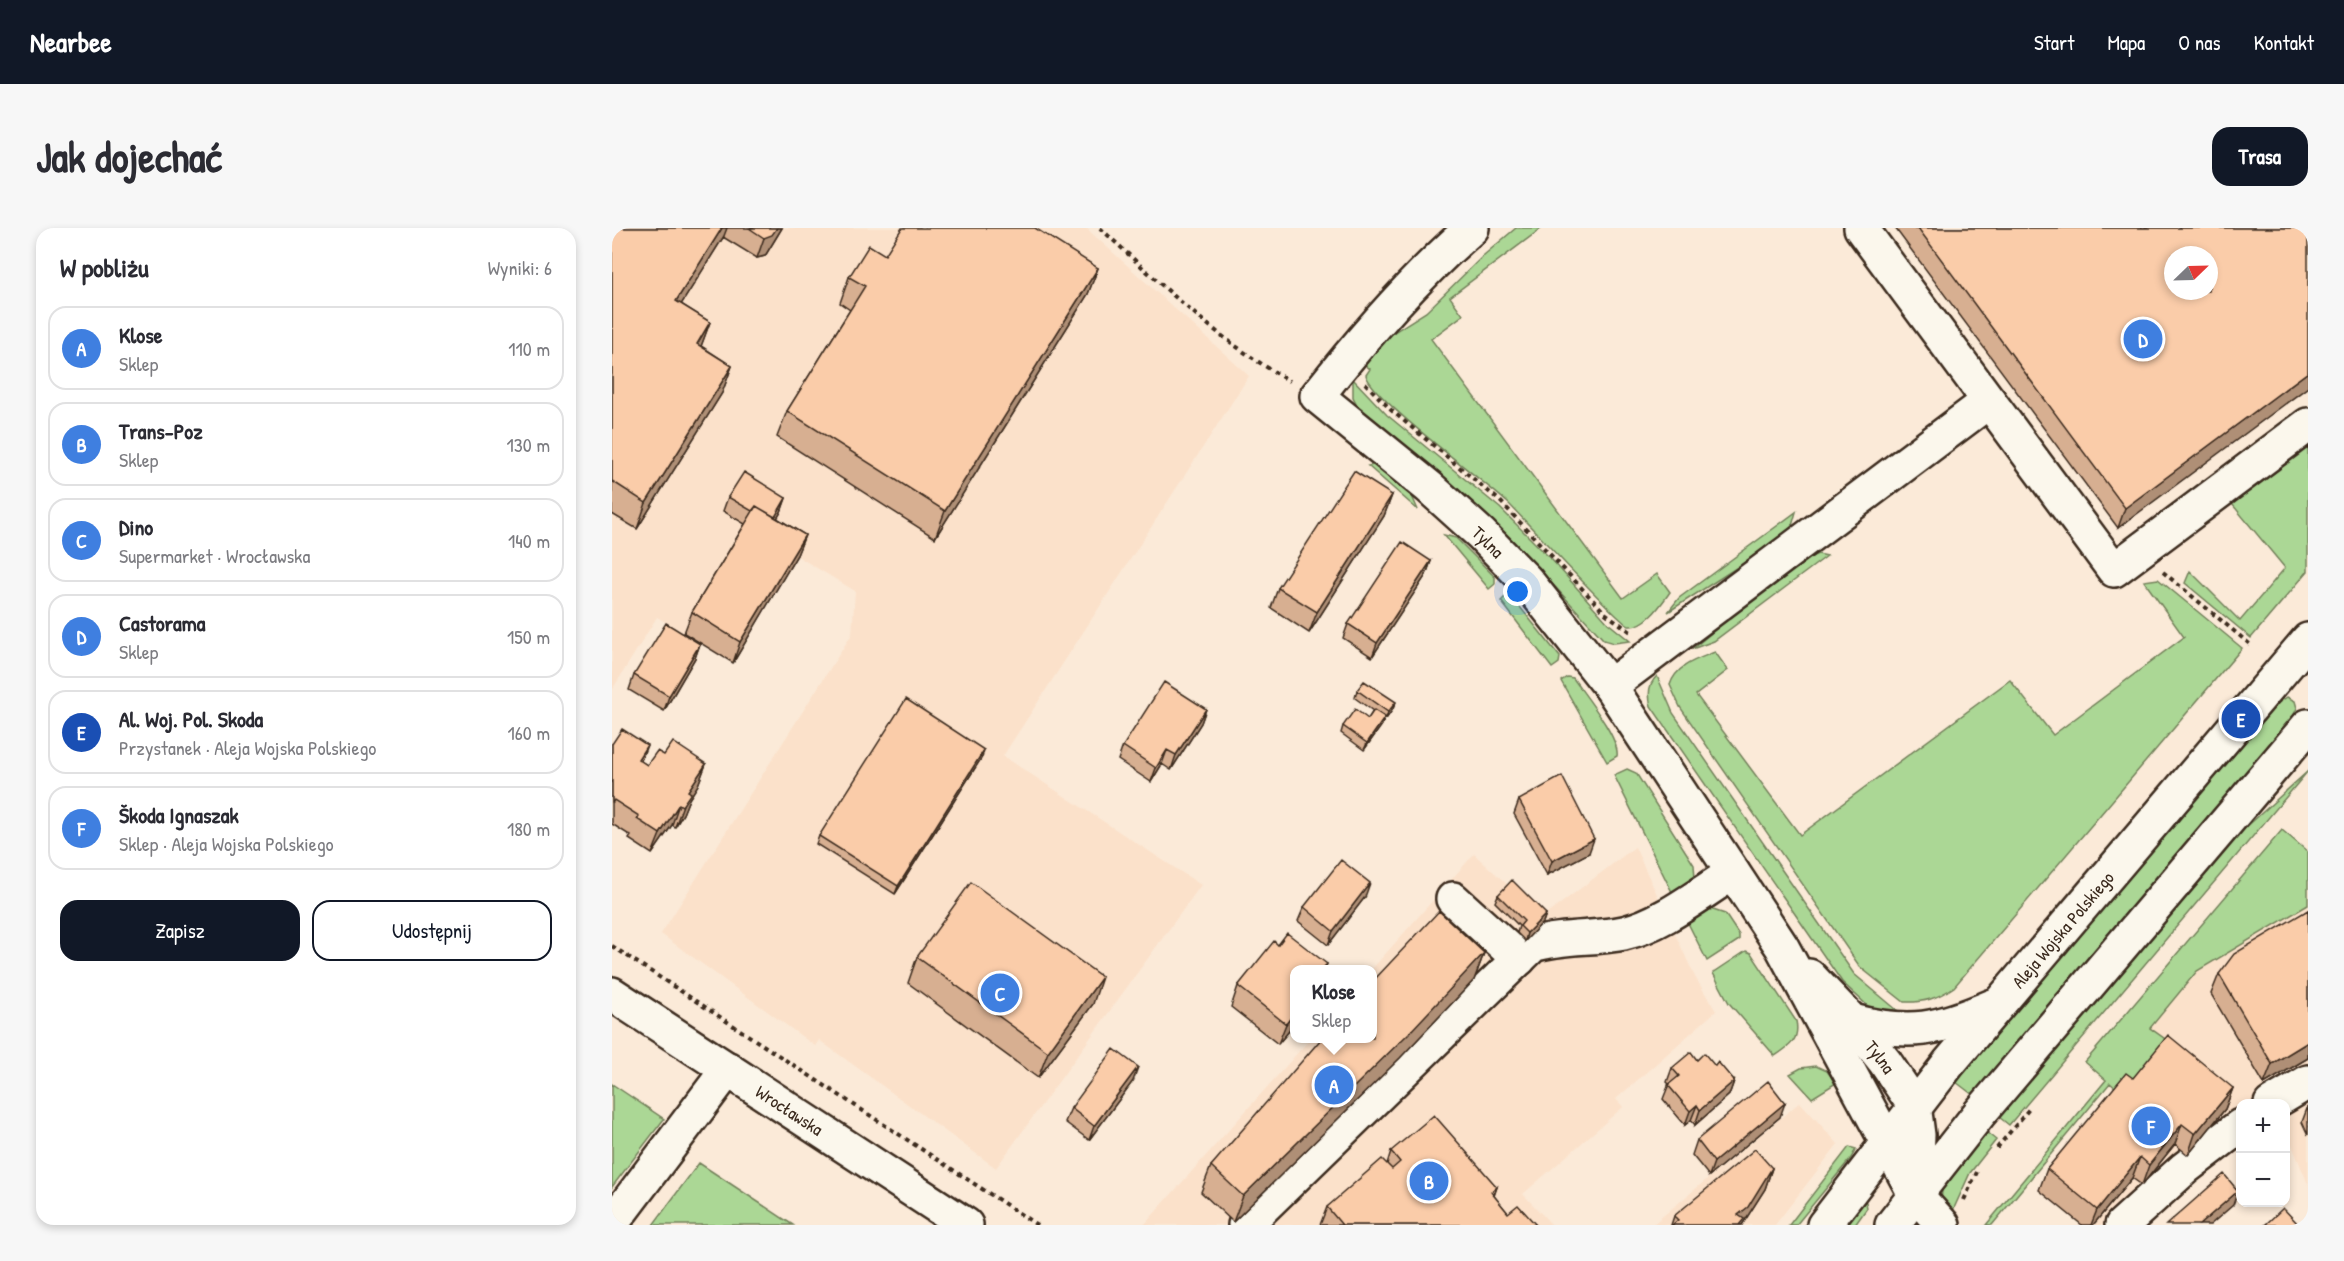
<!DOCTYPE html>
<html lang="pl">
<head>
<meta charset="utf-8">
<style>
  :root { --surface:#fff; --page:#f7f7f7; --text:#2b2b33; --muted:#7c7c81; --line:#e1e1e2; --accent:#111827 }
  body { margin:0; font-family:"Patrick Hand",sans-serif; background:var(--page); color:var(--text) }
  .controls { position:absolute; right:18px; bottom:18px; display:grid; overflow:hidden; border-radius:12px; box-shadow:0 3px 9px #0003 }
  .controls button { width:54px; height:54px; display:grid; place-items:center; padding:0; border:0; border-bottom:2px solid var(--line); background:var(--surface); color:var(--text); font:30px sans-serif }
  .compass { position:absolute; left:1552px; top:18px; width:54px; height:54px; border-radius:50%; background:var(--surface); box-shadow:0 3px 9px #0003; rotate:67deg }
  .you { position:absolute; left:906px; top:364px; width:21px; height:21px; margin:-15px; border:4px solid #fff; border-radius:50%; background:#1a73e8; box-shadow:0 0 0 9px #1a73e833 }
  .badge { display:grid; place-items:center; width:39px; height:39px; border-radius:50%; background:var(--accent); color:#fff; font-size:20px; font-weight:700 }
  .pin { position:absolute; translate:-50% -50%; border:3px solid #fff; box-shadow:0 2px 6px #0006 }
  .popup { position:absolute; left:678px; top:737px; width:87px; height:78px; box-sizing:border-box; display:grid; place-content:center; border-radius:12px; background:var(--surface); filter:drop-shadow(0 2px 4px #0005); font-size:20px; white-space:nowrap; color:var(--muted) }
  .popup b { font-size:22px; color:var(--text) }
  .popup::after { content:''; position:absolute; left:50%; top:100%; margin-left:-12px; border:12px solid transparent; border-top-color:var(--surface) }
  .list { margin:0; padding:0; list-style:none }
  h2 { display:flex; justify-content:space-between; align-items:center; height:78px; margin:0; padding:0 24px; font-size:26px }
  h2 small { font-size:20px; font-weight:400; color:var(--muted) }
  .list li { display:grid; grid-template-columns:39px 1fr auto; gap:18px; align-items:center; box-sizing:border-box; height:84px; margin:0 12px 12px; padding:0 12px; border:2px solid var(--line); border-radius:18px }
  .list b { display:block; font-size:22px; white-space:nowrap }
  .list p { margin:0; font-size:20px; white-space:nowrap; color:var(--muted) }
  .list em { font-size:20px; font-style:normal; color:var(--muted) }
  .actions { display:flex; gap:12px; padding:18px 24px }
  .actions a { flex:1; padding:14px 0; border:2px solid var(--accent); border-radius:18px; text-align:center; font-size:21px; color:var(--accent) }
  .actions .main { background:var(--accent); color:#fff }
  .map { position:relative; flex:none; width:1696px; height:997px; overflow:hidden; border-radius:18px }
  header { display:flex; align-items:center; gap:36px; box-sizing:border-box; height:84px; padding:0 30px; background:var(--accent); color:#fff }
  header strong { font-size:28px }
  nav { display:flex; gap:33px; margin-inline-start:auto; font-size:21px }
  .intro { display:flex; align-items:center; justify-content:space-between; box-sizing:border-box; height:144px; padding:0 36px }
  h1 { margin:0; font-size:42px }
  .button { padding:15px 27px; border-radius:18px; background:var(--accent); color:#fff; font-size:21px; font-weight:700 }
  main { display:flex; gap:36px; padding:0 36px }
  aside { flex:1; background:var(--surface); border-radius:18px; box-shadow:0 3px 9px #0003 }
  .map>svg:first-child { display:block }
  .built { fill:#fbe1ca }
  .green { fill:#abd795; stroke:#73805a; stroke-width:1.5 }
  .lines { fill:none; stroke-linecap:round; stroke-linejoin:round }
  .minor-casing { stroke:#3b2a1e; stroke-width:38 }
  .path { stroke:#3b2a1e; stroke-width:4; stroke-dasharray:4.5 4.5; stroke-linecap:butt }
  .minor { stroke:#fbf7ec; stroke-width:33 }
  .wall { fill:#d7af91; stroke:#3b2a1e; stroke-width:1.5 }
  .shaded-wall { fill:#af8f76; stroke:#3b2a1e; stroke-width:1.5 }
  .building { fill:#facca9; stroke:#3b2a1e; stroke-width:1.5; fill-rule:evenodd }
  .labels { text-anchor:middle; dominant-baseline:central; stroke-width:4.5; stroke-linejoin:round; paint-order:stroke }
  .street-label { font-size:18px; fill:#3b2a1e; stroke:#fbf7ec }
</style>
</head>
<body>
<header>
<strong>Nearbee</strong>
<nav><a>Start</a><a>Mapa</a><a>O nas</a><a>Kontakt</a></nav>
</header>
<div class="intro"><h1>Jak dojechać</h1><a class="button">Trasa</a></div>
<main>
<aside>
<h2>W pobliżu<small>Wyniki: 6</small></h2>
<ul class="list">
<li><span class="badge" style="background:#3f7fe0">A</span><div><b>Klose</b><p>Sklep</p></div><em>110 m</em></li>
<li><span class="badge" style="background:#3f7fe0">B</span><div><b>Trans-Poz</b><p>Sklep</p></div><em>130 m</em></li>
<li><span class="badge" style="background:#3f7fe0">C</span><div><b>Dino</b><p>Supermarket · Wrocławska</p></div><em>140 m</em></li>
<li><span class="badge" style="background:#3f7fe0">D</span><div><b>Castorama</b><p>Sklep</p></div><em>150 m</em></li>
<li><span class="badge" style="background:#1a4fb4">E</span><div><b>Al. Woj. Pol. Skoda</b><p>Przystanek · Aleja Wojska Polskiego</p></div><em>160 m</em></li>
<li><span class="badge" style="background:#3f7fe0">F</span><div><b>Škoda Ignaszak</b><p>Sklep · Aleja Wojska Polskiego</p></div><em>180 m</em></li>
</ul>
<div class="actions"><a class="main">Zapisz</a><a>Udostępnij</a></div>
</aside>
<div class="map">
<svg width="1696" height="997" viewBox="0 0 1696 997">
  <rect width="100%" height="100%" fill="#fbead8"/>
  <filter id="ink" filterUnits="userSpaceOnUse"><feTurbulence type="fractalNoise" baseFrequency=".0167" numOctaves="2"/><feDisplacementMap in="SourceGraphic" scale="12" xChannelSelector="R" yChannelSelector="G"/><feConvolveMatrix kernelMatrix="1 2 1 2 8 2 1 2 1" color-interpolation-filters="sRGB"/></filter>
  <g filter="url(#ink)">
    <!-- built -->
    <path class="built" d="M 0,0 L 474,0 L 637,148 L 391,528 L 589,657 L 384,940 L 207,812 L 203,818 L 49,706 L 240,406 L 243,363 L 185,328 L 121,435 L 45,389 L 0,462 Z
      M 1023,619 L 1083,749 L 1104,783 L 1004,871 L 1011,879 L 911,966 L 940,997 L 532,997 L 698,811 L 761,810 L 760,741 L 862,626 L 931,689 Z
      M 1696,677 L 1696,956 L 1674,903 L 1674,876 L 1628,876 L 1628,917 L 1584,950 L 1530,997 L 1470,997 L 1556,813 L 1538,800 L 1585,743 Z
      M 1188,874 L 1226,916 L 1163,997 L 1040,997 Z"/>
    <!-- green -->
    <path class="green" d="M 904,0 L 930,0 L 838,69 L 851,87 L 819,111 L 1011,370 L 1045,346 L 1058,364 C 1050,375 1034,400 1017,398 C 1008,396 912,291 896,275 C 870,251 760,171 754,147 L 758,141 L 747,132 L 774,109 L 814,84 L 872,27 Z
      M 741,151 L 775,187 L 888,280 L 940,332 L 996,395 L 1018,413 L 1002,415 L 992,412 L 899,311 L 838,256 L 749,184 L 741,169 Z
      M 1696,219 L 1696,343 L 1639,410 L 1573,355 L 1578,343 L 1628,393 L 1673,340 L 1620,276 Z
      M 762,237 L 800,268 L 806,282 L 756,238 Z
      M 1184,284 L 1180,298 L 1169,311 L 1056,384 L 1067,370 Z
      M 832,307 L 844,310 L 883,349 L 883,356 L 877,361 Z
      M 1206,326 L 1215,328 L 1102,413 L 1080,421 L 1187,333 Z
      M 1546,351 L 1630,420 L 1342,759 C 1326,770 1312,775 1292,774 L 1248,739 L 1068,479 L 1058,457 C 1064,437 1086,431 1103,424 L 1116,442 L 1084,467 L 1188,607 L 1398,452 L 1441,507 L 1572,409 L 1532,353 Z
      M 893,369 L 900,369 L 948,429 L 947,435 L 940,440 L 889,373 Z
      M 1045,448 L 1061,485 L 1242,746 L 1285,782 L 1285,789 L 1258,780 L 1230,754 L 1039,478 C 1036,467 1036,456 1045,448 Z
      M 955,449 L 961,450 C 972,466 1008,510 1005,528 L 995,534 L 949,453 Z
      M 1675,469 L 1683,473 L 1685,480 L 1680,491 L 1361,867 L 1344,854 L 1665,476 Z
      M 1015,541 L 1024,545 L 1082,637 L 1083,651 L 1062,668 L 1002,547 Z
      M 1696,543 L 1397,897 L 1387,889 L 1630,603 Z
      M 1670,602 L 1696,624 L 1696,677 L 1585,743 L 1538,800 L 1556,813 L 1512,867 L 1498,855 L 1380,997 L 1374,997 L 1494,852 L 1473,834 Z
      M 1095,680 L 1113,686 L 1127,707 L 1127,712 L 1095,733 L 1074,691 Z
      M 1134,723 L 1139,725 L 1184,793 C 1188,812 1178,818 1163,828 L 1117,775 L 1101,745 Z
      M 1204,838 L 1215,843 L 1224,855 L 1200,870 L 1178,846 L 1189,840 Z
      M 0,856 L 52,891 L 0,959 Z
      M 1374,904 L 1384,912 L 1358,945 L 1338,989 L 1329,975 L 1330,962 Z
      M 1237,919 L 1244,921 L 1239,930 L 1184,997 L 1177,997 Z
      M 87,935 L 181,997 L 41,997 Z
      M 1250,974 L 1254,974 L 1255,980 L 1243,997 L 1232,997 Z"/>
    <g class="lines">
      <!-- minor casing -->
      <g class="minor-casing">
        <g id="minor">
          <path id="s1" d="M 860,0 C 802,50 752,108 705,168 L 817,259 L 869,306 L 914,352 L 998,458 L 1170,719 L 1303,966 L 1331,997"/>
          <path d="M 1249,0 L 1502,342 L 1696,197"/>
          <path d="M 998,458 L 1377,173"/>
          <path d="M 841,671 L 907,731"/>
          <path id="s2" d="M 1197,748 L 1240,793 L 1273,834 L 1302,877 L 1306,907 L 1303,966"/>
          <path id="s3" d="M 0,766 L 354,997"/>
          <path d="M 1240,793 C 1299,808 1325,802 1381,778"/>
          <path d="M 1659,876 L 1696,854"/>
          <path d="M 0,995 L 116,841"/>
          <path d="M 633,997 L 921,717 C 951,708 982,711 1012,705 C 1051,696 1088,665 1121,645"/>
          <path id="s4" d="M 1212,997 L 1337,835 L 1696,412"/>
          <path d="M 1280,997 L 1367,886 L 1696,498"/>
          <path d="M 1510,997 L 1573,940 L 1628,898"/>
        </g>
      </g>
      <!-- path -->
      <path class="path" d="M 488,0 C 548,55 606,113 678,153
        M 753,155 L 779,182 L 888,273 L 993,385 L 1019,404
        M 1551,344 L 1640,418
        M 0,718 L 425,997
        M 1385,920 L 1417,881
        M 1352,972 L 1365,944"/>
      <!-- minor -->
      <use href="#minor" class="minor"/>
    </g>
    <!-- wall -->
    <path class="wall" d="M 0,0 L 170,0 L 153,28 L 145,30 L 111,9 L 112,8 L 69,76 L 98,94 L 89,118 L 120,138 L 110,165 L 25,301 L 0,286 Z
      M 1283,0 L 1696,0 L 1506,300 Z
      M 273,27 L 486,40 L 476,66 L 323,310 L 165,209 L 175,183 L 238,82 L 228,75 L 237,49 Z
      M 780,267 L 772,288 L 697,405 L 659,380 L 666,360 Z
      M 116,269 L 174,270 L 169,284 L 165,290 L 193,307 L 185,327 L 121,435 L 72,405 L 80,384 L 133,296 L 111,283 Z
      M 819,333 L 814,347 L 760,429 L 731,410 L 736,396 Z
      M 88,416 L 83,430 L 52,483 L 17,462 L 22,447 Z
      M 745,462 L 781,481 L 774,491 L 772,491 L 770,497 L 752,522 L 729,505 L 731,498 L 756,491 L 761,483 L 743,470 Z
      M 594,481 L 589,495 L 559,542 L 550,536 L 539,554 L 506,532 L 511,518 Z
      M 0,516 L 35,537 L 52,527 L 94,536 L 86,557 L 77,571 L 71,586 L 63,599 L 60,597 L 40,626 L 17,611 L 19,608 L 0,596 Z
      M 370,529 L 283,666 L 204,616 L 207,608 Z
      M 907,572 L 977,625 L 935,647 L 902,586 Z
      M 886,667 L 934,686 L 931,694 L 913,713 L 905,705 L 907,698 L 883,674 Z
      M 753,669 L 716,717 L 686,693 L 692,679 Z
      M 1696,682 L 1696,830 L 1652,856 L 1599,766 L 1607,746 Z
      M 666,717 L 715,736 L 713,741 L 683,741 L 683,802 L 680,805 L 677,803 L 666,816 L 619,779 L 626,758 Z
      M 872,725 L 862,752 L 788,830 L 621,994 L 589,964 L 599,938 Z
      M 305,729 L 481,776 L 426,850 L 296,755 Z
      M 1085,832 L 1103,838 L 1122,853 L 1117,867 L 1083,897 L 1079,892 L 1073,897 L 1051,871 L 1057,856 L 1055,854 L 1060,840 Z
      M 1521,850 L 1621,860 L 1613,881 L 1576,927 L 1563,916 L 1530,957 L 1520,950 L 1481,997 L 1470,997 L 1427,962 L 1435,941 Z
      M 521,853 L 477,912 L 453,894 L 459,880 Z
      M 1696,878 L 1696,907 L 1690,894 Z
      M 1168,889 L 1097,948 L 1080,927 L 1085,912 Z
      M 779,923 L 885,959 L 882,968 L 896,985 L 924,997 L 708,997 L 715,979 L 775,936 Z
      M 1160,940 L 1153,961 L 1130,997 L 1059,997 L 1062,988 Z"/>
    <!-- shaded-wall -->
    <path class="shaded-wall" d="M 110,0 L 115,0 L 112,8 L 55,99 L 64,73 Z
      M 165,0 L 170,0 L 153,28 L 145,30 L 152,10 Z
      M 486,40 L 476,66 L 323,310 L 333,283 Z
      M 98,94 L 88,121 L 85,116 Z
      M 120,138 L 110,165 L 25,301 L 34,275 Z
      M 1696,144 L 1696,159 L 1506,300 L 1513,280 Z
      M 780,267 L 772,288 L 697,405 L 705,384 Z
      M 174,270 L 169,284 L 154,309 L 159,295 Z
      M 193,307 L 185,327 L 121,435 L 128,414 Z
      M 819,333 L 814,347 L 760,429 L 765,415 Z
      M 88,416 L 83,430 L 52,483 L 57,468 Z
      M 784,474 L 781,481 L 774,491 L 776,484 Z
      M 594,481 L 589,495 L 559,542 L 564,527 Z
      M 773,489 L 770,497 L 752,522 L 755,515 Z
      M 35,517 L 27,538 L 26,531 Z
      M 372,522 L 370,529 L 283,666 L 286,658 Z
      M 555,522 L 550,536 L 539,554 L 544,540 Z
      M 94,536 L 86,557 L 77,571 L 71,586 L 63,599 L 76,563 Z
      M 67,576 L 60,597 L 40,626 L 48,606 Z
      M 982,611 L 977,625 L 935,647 L 940,633 Z
      M 758,655 L 753,669 L 716,717 L 721,703 Z
      M 934,686 L 931,694 L 913,713 L 915,705 Z
      M 872,725 L 862,752 L 788,830 L 621,994 L 631,968 Z
      M 490,749 L 481,776 L 426,850 L 436,824 Z
      M 683,784 L 677,803 L 666,816 L 674,796 Z
      M 1696,814 L 1696,830 L 1652,856 L 1660,836 Z
      M 526,839 L 521,853 L 477,912 L 482,898 Z
      M 1122,853 L 1117,867 L 1083,897 L 1088,882 Z
      M 1621,860 L 1613,881 L 1576,927 L 1583,906 Z
      M 1173,875 L 1168,889 L 1097,948 L 1102,934 Z
      M 1085,877 L 1079,892 L 1073,897 L 1078,883 Z
      M 1570,896 L 1563,916 L 1530,957 L 1537,937 Z
      M 1528,929 L 1520,950 L 1481,997 L 1479,997 L 1485,982 Z
      M 1160,940 L 1153,961 L 1130,997 L 1122,997 L 1126,987 Z
      M 885,959 L 877,980 L 879,964 Z
      M 1626,963 L 1621,977 L 1598,997 L 1587,997 Z"/>
    <!-- building -->
    <path class="building" d="M 0,0 L 110,0 L 64,73 L 98,94 L 85,116 L 120,138 L 34,275 L 0,253 Z
      M 137,0 L 165,0 L 160,7 L 152,10 Z
      M 290,0 L 423,0 L 486,40 L 333,283 L 175,183 L 253,58 L 237,49 L 257,17 L 273,27 Z
      M 1306,0 L 1696,0 L 1696,144 L 1513,280 ZM 1561,27 L 1597,27 L 1597,63 L 1561,63 Z
      M 742,243 L 780,267 L 705,384 L 666,360 Z
      M 132,244 L 174,270 L 163,289 L 144,278 L 140,283 L 116,269 Z
      M 144,278 L 193,307 L 128,414 L 80,384 Z
      M 790,314 L 819,333 L 765,415 L 736,396 Z
      M 54,395 L 88,416 L 57,468 L 22,447 Z
      M 752,453 L 784,474 L 776,484 L 745,462 Z
      M 552,454 L 594,481 L 564,527 L 555,522 L 544,540 L 511,518 Z
      M 294,471 L 372,522 L 286,658 L 207,608 Z
      M 743,481 L 756,491 L 762,482 L 773,489 L 755,515 L 731,498 Z
      M 10,501 L 35,517 L 26,531 L 35,537 L 45,523 L 52,527 L 61,514 L 94,536 L 76,563 L 79,565 L 70,578 L 67,576 L 48,606 L 25,591 L 27,588 L 2,572 L 1,574 L 0,574 L 0,516 Z
      M 950,548 L 982,611 L 940,633 L 907,572 Z
      M 729,632 L 758,655 L 721,703 L 692,679 Z
      M 900,652 L 934,686 L 915,705 L 908,698 L 912,693 L 886,667 Z
      M 359,654 L 490,749 L 436,824 L 305,729 Z
      M 1696,682 L 1696,814 L 1660,836 L 1607,746 L 1622,726 Z
      M 827,683 L 872,725 L 798,804 L 631,968 L 599,938 L 710,810 L 761,810 L 761,753 Z
      M 675,705 L 715,736 L 710,741 L 683,741 L 683,784 L 674,796 L 626,758 L 662,713 L 666,717 Z
      M 1556,807 L 1621,860 L 1583,906 L 1570,896 L 1537,937 L 1528,929 L 1485,982 L 1435,941 L 1514,845 L 1521,850 Z
      M 502,821 L 526,839 L 482,898 L 459,880 Z
      M 1079,824 L 1085,832 L 1092,825 L 1103,838 L 1106,834 L 1122,853 L 1088,882 L 1085,877 L 1078,883 L 1056,857 L 1067,848 L 1060,840 Z
      M 1156,853 L 1173,875 L 1102,934 L 1085,912 Z
      M 822,887 L 885,959 L 879,964 L 896,985 L 906,977 L 924,997 L 730,997 L 715,979 L 770,931 L 780,941 L 788,934 L 779,923 Z
      M 1143,921 L 1160,940 L 1136,979 L 1126,987 L 1132,991 L 1127,997 L 1060,997 L 1066,992 L 1062,988 Z
      M 1612,946 L 1626,963 L 1587,997 L 1554,997 Z
      M 1671,980 L 1687,997 L 1653,997 Z"/>
  </g>
  <g class="labels">
    <!-- street labels -->
    <g class="street-label">
      <text stroke="none"><textPath href="#s1" startOffset="454">Tylna</textPath></text>
      <text stroke="none"><textPath href="#s4" startOffset="380">Aleja Wojska Polskiego</textPath></text>
      <text stroke="none"><textPath href="#s2" startOffset="108">Tylna</textPath></text>
      <text stroke="none"><textPath href="#s3" startOffset="212">Wrocławska</textPath></text>
    </g>
  </g>
</svg>
<div class="controls">
<button>+</button>
<button>−</button>
</div>
<svg class="compass" viewBox="-18 -18 36 36"><path d="M0-13l5 13h-10z" fill="#e53935"/><path d="M0 13l5-13h-10z" fill="#7c7c81"/></svg>
<div class="you"></div>
<div class="pin badge" style="left:722px;top:857px;background:#3f7fe0">A</div>
<div class="popup"><b>Klose</b>Sklep</div>
<div class="pin badge" style="left:817px;top:953px;background:#3f7fe0">B</div>
<div class="pin badge" style="left:388px;top:765px;background:#3f7fe0">C</div>
<div class="pin badge" style="left:1531px;top:111px;background:#3f7fe0">D</div>
<div class="pin badge" style="left:1629px;top:491px;background:#1a4fb4">E</div>
<div class="pin badge" style="left:1539px;top:898px;background:#3f7fe0">F</div>
</div>
</main>
</body>
</html>
